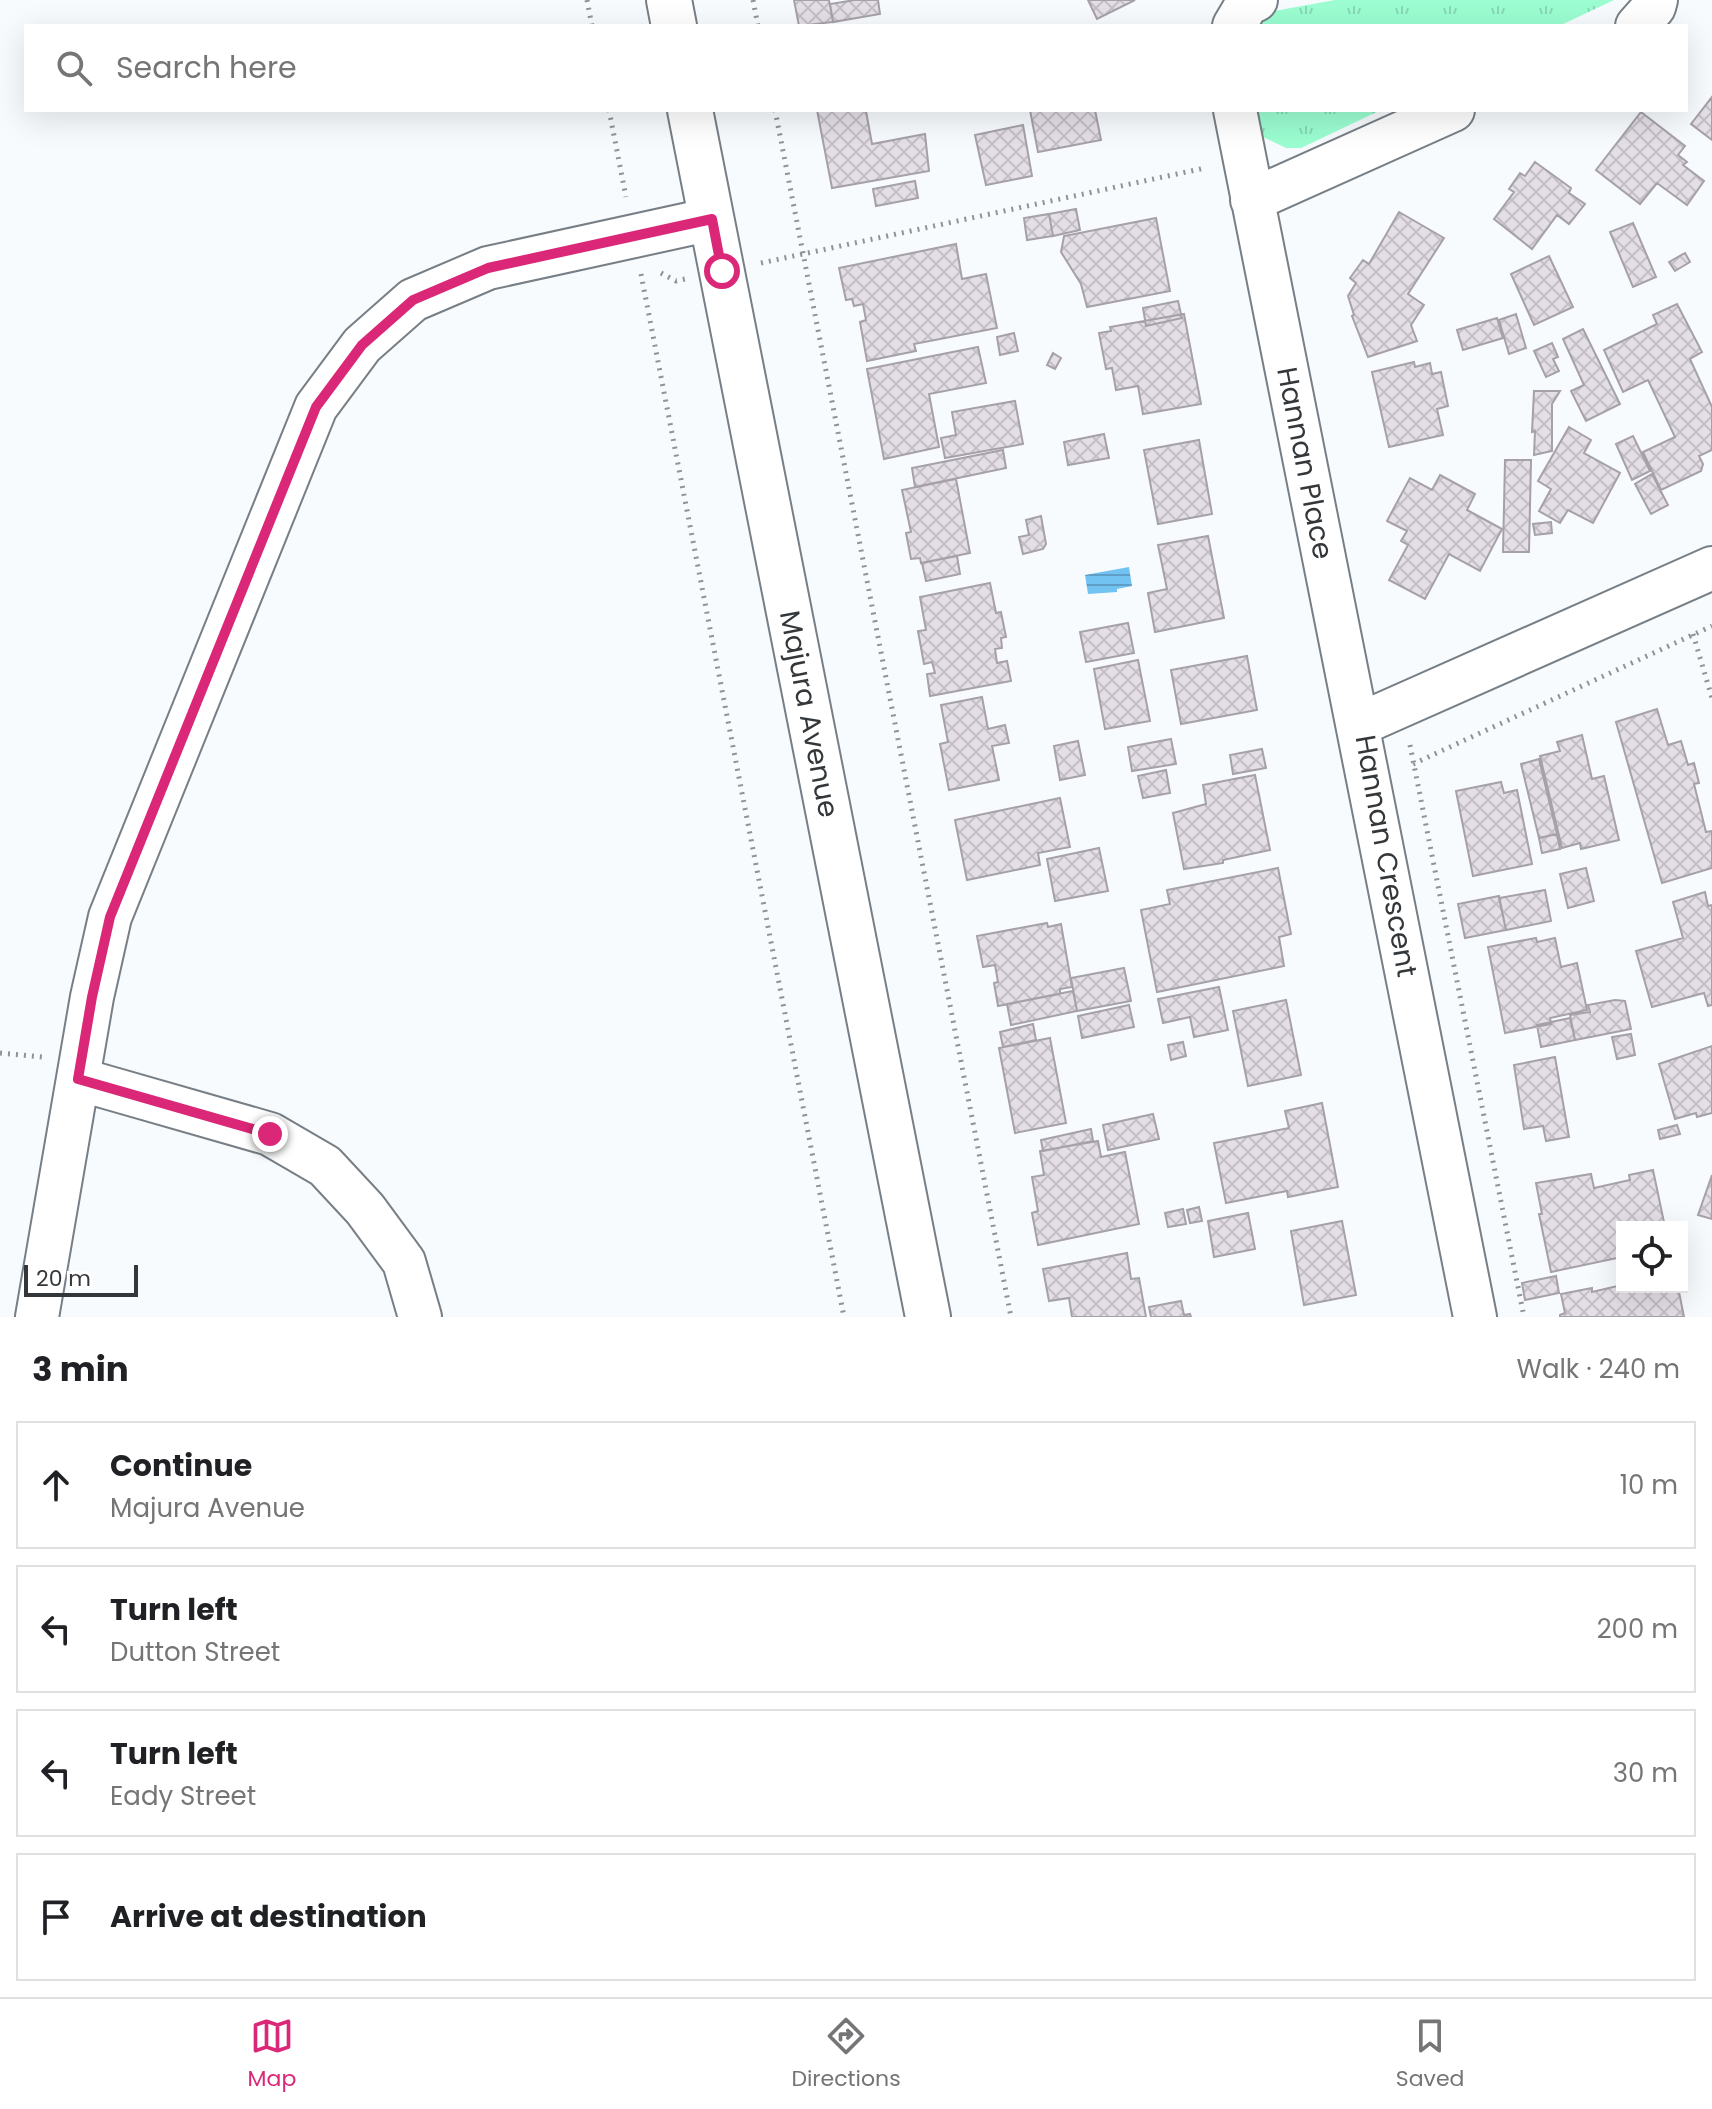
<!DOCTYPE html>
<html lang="en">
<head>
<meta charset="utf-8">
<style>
  :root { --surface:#fff; --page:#f6f6f6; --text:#202124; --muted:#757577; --line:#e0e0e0; --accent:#db2777 }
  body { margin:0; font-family:Poppins,sans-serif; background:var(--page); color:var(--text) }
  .controls { position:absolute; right:24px; bottom:24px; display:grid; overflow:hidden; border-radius:0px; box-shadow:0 8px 32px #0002 }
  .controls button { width:72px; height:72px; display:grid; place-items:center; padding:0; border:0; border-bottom:2px solid var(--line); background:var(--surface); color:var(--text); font:40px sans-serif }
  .scale { position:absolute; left:24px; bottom:20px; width:114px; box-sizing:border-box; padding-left:8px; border:4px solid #33373a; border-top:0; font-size:22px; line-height:28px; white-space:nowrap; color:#33373a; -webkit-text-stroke:6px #fff; paint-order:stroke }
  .stop { position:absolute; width:24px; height:24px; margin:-18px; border:6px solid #db2777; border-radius:50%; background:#fff }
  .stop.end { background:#db2777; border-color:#fff; box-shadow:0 2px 8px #0008 }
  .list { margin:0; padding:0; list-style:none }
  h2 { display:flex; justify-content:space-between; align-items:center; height:104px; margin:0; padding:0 32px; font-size:34px }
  h2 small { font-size:26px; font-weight:400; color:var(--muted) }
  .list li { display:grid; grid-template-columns:52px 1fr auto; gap:24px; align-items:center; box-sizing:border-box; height:128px; margin:0 16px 16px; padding:0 16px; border:2px solid var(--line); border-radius:0px }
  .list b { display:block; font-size:30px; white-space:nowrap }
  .list p { margin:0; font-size:26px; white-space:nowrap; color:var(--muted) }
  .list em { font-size:26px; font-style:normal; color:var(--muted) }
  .icon { flex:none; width:44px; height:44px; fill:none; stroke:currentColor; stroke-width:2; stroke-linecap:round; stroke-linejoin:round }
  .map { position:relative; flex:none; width:1712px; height:1317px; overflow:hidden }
  .search { position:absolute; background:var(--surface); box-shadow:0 8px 32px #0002; left:24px; right:24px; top:24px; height:88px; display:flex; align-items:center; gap:20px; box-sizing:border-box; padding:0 28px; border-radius:0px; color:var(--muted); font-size:30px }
  .sheet { height:680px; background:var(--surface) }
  nav { display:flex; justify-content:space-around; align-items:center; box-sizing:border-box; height:112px; border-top:2px solid var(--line); background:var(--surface); font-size:22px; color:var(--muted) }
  nav a { display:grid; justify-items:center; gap:4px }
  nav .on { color:var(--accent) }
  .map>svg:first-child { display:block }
  .park { fill:url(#park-tufts) }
  .water { fill:url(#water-rules) }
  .building { fill:url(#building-cross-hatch); stroke:#a6a0a9; stroke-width:2 }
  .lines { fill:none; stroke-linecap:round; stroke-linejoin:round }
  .street-casing { stroke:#777f86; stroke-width:46 }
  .secondary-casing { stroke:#777f86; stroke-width:48 }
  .path { stroke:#8f9396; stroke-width:5; stroke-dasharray:2 6; stroke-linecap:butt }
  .street { stroke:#fff; stroke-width:42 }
  .secondary { stroke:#fff; stroke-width:44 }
  .route { stroke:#db2777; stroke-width:10 }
  .labels { text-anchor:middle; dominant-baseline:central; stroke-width:6; stroke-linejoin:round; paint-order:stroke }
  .street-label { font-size:28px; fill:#33373a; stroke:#fff }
</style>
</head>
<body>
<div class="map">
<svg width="1712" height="1317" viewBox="0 0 1712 1317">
  <defs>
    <pattern id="park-tufts" width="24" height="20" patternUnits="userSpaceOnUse" patternTransform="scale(2)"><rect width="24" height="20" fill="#9bfdd1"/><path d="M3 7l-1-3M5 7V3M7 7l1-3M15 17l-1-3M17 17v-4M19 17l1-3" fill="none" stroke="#86d9b4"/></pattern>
    <pattern id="water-rules" width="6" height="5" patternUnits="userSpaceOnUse" patternTransform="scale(2)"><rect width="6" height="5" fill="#73c3f2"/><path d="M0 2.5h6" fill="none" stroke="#5f9fc5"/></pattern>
    <pattern id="building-cross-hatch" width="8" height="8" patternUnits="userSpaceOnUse" patternTransform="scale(2)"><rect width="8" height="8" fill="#e4dee7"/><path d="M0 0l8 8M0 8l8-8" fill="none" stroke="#c4bfc7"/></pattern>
  </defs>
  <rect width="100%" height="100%" fill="#f7fbfe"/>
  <!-- park -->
  <path class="park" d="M 1335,0 L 1614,0 L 1559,26 L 1250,26 L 1269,12 Z
    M 1249,110 L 1381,110 L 1301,148 L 1286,148 L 1259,135 Z"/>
  <!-- water -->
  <path class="water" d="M 1129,567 L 1132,586 L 1117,589 L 1117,592 L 1088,594 L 1085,575 Z"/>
  <!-- building -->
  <path class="building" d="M 794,0 L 829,0 L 833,22 L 799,26 Z
    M 855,0 L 878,0 L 880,14 L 833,22 L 830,4 Z
    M 1088,0 L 1135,0 L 1097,19 Z
    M 1712,97 L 1712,140 L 1691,124 Z
    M 817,110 L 873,110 L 866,111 L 872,144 L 925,134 L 929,171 L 832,188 Z
    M 1030,110 L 1095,110 L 1101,140 L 1038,152 Z
    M 1641,112 L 1685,146 L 1678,155 L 1687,162 L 1683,165 L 1704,181 L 1687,205 L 1657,183 L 1640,204 L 1596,170 Z
    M 1023,125 L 1032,176 L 986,185 L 975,135 Z
    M 1535,162 L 1571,188 L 1569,193 L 1585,204 L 1569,224 L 1557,215 L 1532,249 L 1494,219 L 1514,192 L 1509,189 L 1520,173 L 1525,176 Z
    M 915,181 L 918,198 L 876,206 L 873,189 Z
    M 1076,209 L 1080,230 L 1053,236 L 1049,214 Z
    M 1399,212 L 1444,238 L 1408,294 L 1424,305 L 1411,325 L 1417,341 L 1368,357 L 1352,316 L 1354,315 L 1348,296 L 1356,283 L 1350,278 L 1363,260 L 1369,264 Z
    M 1049,214 L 1053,236 L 1027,240 L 1024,218 Z
    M 1156,218 L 1170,291 L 1087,307 L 1081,284 L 1061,252 L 1064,236 Z
    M 1633,223 L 1656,277 L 1633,287 L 1610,232 Z
    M 956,244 L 962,279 L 986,274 L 997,328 L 914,344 L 916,351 L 867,361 L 860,322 L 866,320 L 863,304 L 854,306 L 852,299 L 846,300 L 839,268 Z
    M 1685,253 L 1690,262 L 1675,271 L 1669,262 Z
    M 1549,256 L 1573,307 L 1534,325 L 1511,274 Z
    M 1178,301 L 1182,318 L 1146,326 L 1143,308 Z
    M 1677,304 L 1702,352 L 1690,359 L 1712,407 L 1712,450 L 1699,456 L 1703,464 L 1701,471 L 1661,490 L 1643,452 L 1675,437 L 1648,380 L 1623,392 L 1604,350 L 1657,324 L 1653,315 Z
    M 1184,314 L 1201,404 L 1143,414 L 1138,386 L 1116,390 L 1112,368 L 1106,369 L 1099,333 L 1111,331 L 1110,327 Z
    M 1516,314 L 1526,348 L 1509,354 L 1499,320 Z
    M 1497,318 L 1503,338 L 1463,350 L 1457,330 Z
    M 1583,329 L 1620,404 L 1586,421 L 1571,391 L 1584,385 L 1563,339 Z
    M 1014,333 L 1018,351 L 1000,355 L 997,337 Z
    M 1552,343 L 1558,357 L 1553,359 L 1559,371 L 1546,377 L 1534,351 Z
    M 978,347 L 986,383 L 929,394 L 939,447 L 884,459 L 867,369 Z
    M 1053,353 L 1061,358 L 1055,369 L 1047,365 Z
    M 1414,362 L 1415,367 L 1430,363 L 1432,374 L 1441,372 L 1448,406 L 1437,409 L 1443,435 L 1389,447 L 1372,372 Z
    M 1534,391 L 1560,391 L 1552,404 L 1552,451 L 1534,455 L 1535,431 L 1532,432 Z
    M 1015,401 L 1023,444 L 945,458 L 941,438 L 956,435 L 952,412 Z
    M 1569,427 L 1591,440 L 1584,453 L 1620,473 L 1593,523 L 1568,510 L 1560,523 L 1539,511 L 1551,489 L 1538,481 Z
    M 1104,434 L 1109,458 L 1068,465 L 1064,442 Z
    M 1633,436 L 1650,471 L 1632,480 L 1616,444 Z
    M 1199,440 L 1212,514 L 1158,524 L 1144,450 Z
    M 1003,450 L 1006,468 L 915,487 L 912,468 Z
    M 1505,460 L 1531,460 L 1529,552 L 1503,552 Z
    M 1652,474 L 1668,505 L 1651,514 L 1635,484 Z
    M 1440,475 L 1475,494 L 1467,510 L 1502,529 L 1480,571 L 1449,554 L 1425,599 L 1389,580 L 1408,545 L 1401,541 L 1407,531 L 1387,521 L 1410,478 L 1432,490 Z
    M 956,479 L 970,553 L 921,563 L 920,558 L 911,559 L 906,533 L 911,532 L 902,490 Z
    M 1041,516 L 1046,544 L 1043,549 L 1023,554 L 1019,537 L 1029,535 L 1026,520 Z
    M 1551,522 L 1552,533 L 1535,535 L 1533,524 Z
    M 1208,536 L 1224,618 L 1155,632 L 1148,593 L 1167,589 L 1158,545 Z
    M 957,556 L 960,574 L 926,581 L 922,563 Z
    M 990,583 L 996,613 L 1001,612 L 1006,637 L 1001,638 L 1002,648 L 995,649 L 997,663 L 1007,661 L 1011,681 L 930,696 L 927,674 L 935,673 L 932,662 L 924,664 L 918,631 L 926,630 L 920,597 Z
    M 1128,623 L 1134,653 L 1086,662 L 1080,632 Z
    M 1247,656 L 1257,710 L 1181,724 L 1171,670 Z
    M 1138,660 L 1150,721 L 1105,729 L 1094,669 Z
    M 982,697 L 988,729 L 1005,725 L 1009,743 L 992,746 L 999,780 L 949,790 L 940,744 L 948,742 L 941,705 Z
    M 1657,709 L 1668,745 L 1681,741 L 1688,765 L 1694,763 L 1699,783 L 1694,784 L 1706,832 L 1712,831 L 1712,868 L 1662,883 L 1616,722 Z
    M 1582,735 L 1592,779 L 1604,776 L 1619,840 L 1581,849 L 1580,843 L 1562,848 L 1540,756 L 1560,751 L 1557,742 Z
    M 1171,739 L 1176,764 L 1132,771 L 1128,747 Z
    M 1078,741 L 1085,775 L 1060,780 L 1054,746 Z
    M 1262,749 L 1266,768 L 1233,774 L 1230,755 Z
    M 1539,759 L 1557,834 L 1539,838 L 1521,764 Z
    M 1166,770 L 1170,793 L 1143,798 L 1138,776 Z
    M 1255,775 L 1270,850 L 1223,860 L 1223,863 L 1184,869 L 1173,813 L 1206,804 L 1203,785 Z
    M 1501,782 L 1504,793 L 1517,790 L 1532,864 L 1473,876 L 1456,791 Z
    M 1060,798 L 1070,847 L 1038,853 L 1040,865 L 967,880 L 955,820 Z
    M 1557,834 L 1560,849 L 1542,853 L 1539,838 Z
    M 1099,848 L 1108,891 L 1055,901 L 1047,859 Z
    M 1278,868 L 1291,934 L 1279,937 L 1284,966 L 1157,992 L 1141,910 L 1170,904 L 1167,890 Z
    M 1586,868 L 1594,901 L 1568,908 L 1560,874 Z
    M 1545,890 L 1551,921 L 1506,930 L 1499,898 Z
    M 1705,892 L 1708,906 L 1712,905 L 1712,1005 L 1708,1006 L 1704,993 L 1652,1007 L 1636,951 L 1683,938 L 1673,902 Z
    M 1499,896 L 1506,930 L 1465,938 L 1458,904 Z
    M 1047,923 L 1048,927 L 1061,924 L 1072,987 L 1060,989 L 1060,994 L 998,1006 L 994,983 L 998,982 L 995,965 L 983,967 L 977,936 Z
    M 1536,938 L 1537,942 L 1555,938 L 1561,967 L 1577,963 L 1587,1010 L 1550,1018 L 1551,1024 L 1505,1033 L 1488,947 Z
    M 1124,968 L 1131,1001 L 1077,1011 L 1071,978 Z
    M 1219,987 L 1228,1030 L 1194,1037 L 1190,1017 L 1163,1023 L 1158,999 Z
    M 1073,991 L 1077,1011 L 1011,1025 L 1007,1004 Z
    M 1286,1000 L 1301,1075 L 1248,1086 L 1233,1011 Z
    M 1615,1000 L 1625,1001 L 1631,1029 L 1575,1040 L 1570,1015 L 1590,1012 L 1588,1005 Z
    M 1129,1005 L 1134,1027 L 1082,1038 L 1078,1016 Z
    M 1570,1018 L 1575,1040 L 1541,1047 L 1537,1025 Z
    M 1033,1024 L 1036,1040 L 1003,1047 L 1000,1032 Z
    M 1631,1034 L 1635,1055 L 1617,1059 L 1612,1037 Z
    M 1050,1038 L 1066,1123 L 1015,1133 L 999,1048 Z
    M 1183,1042 L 1186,1056 L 1171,1060 L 1168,1045 Z
    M 1712,1046 L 1712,1113 L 1697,1117 L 1696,1113 L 1675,1119 L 1659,1064 Z
    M 1555,1057 L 1569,1137 L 1546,1141 L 1543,1126 L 1524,1129 L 1514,1065 Z
    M 1322,1103 L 1338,1187 L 1288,1197 L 1287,1191 L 1226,1203 L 1214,1143 L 1289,1128 L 1285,1111 Z
    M 1153,1114 L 1159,1139 L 1108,1150 L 1103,1125 Z
    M 1677,1125 L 1680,1134 L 1660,1139 L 1658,1130 Z
    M 1091,1129 L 1093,1141 L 1043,1151 L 1041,1140 Z
    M 1098,1141 L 1101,1157 L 1125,1152 L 1139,1224 L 1038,1245 L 1032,1213 L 1038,1211 L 1032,1177 L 1044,1175 L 1040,1151 Z
    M 1653,1170 L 1665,1227 L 1622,1227 L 1622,1257 L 1551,1272 L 1539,1214 L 1542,1214 L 1536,1183 L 1591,1174 L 1594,1188 L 1630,1180 L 1629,1175 Z
    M 1712,1175 L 1712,1219 L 1698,1215 Z
    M 1199,1207 L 1202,1221 L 1190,1223 L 1187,1210 Z
    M 1183,1209 L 1186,1224 L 1168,1227 L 1165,1213 Z
    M 1248,1213 L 1255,1249 L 1214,1257 L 1208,1221 Z
    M 1342,1221 L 1356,1295 L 1304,1305 L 1291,1231 Z
    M 1127,1253 L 1131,1279 L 1139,1278 L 1146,1317 L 1072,1317 L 1069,1298 L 1049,1301 L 1043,1269 Z
    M 1620,1274 L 1622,1274 L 1622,1287 L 1678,1287 L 1684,1317 L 1560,1317 L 1560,1315 L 1565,1313 L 1561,1294 L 1592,1288 L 1592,1292 L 1622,1285 Z
    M 1556,1276 L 1559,1293 L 1525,1300 L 1522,1283 Z
    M 1181,1301 L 1184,1315 L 1190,1314 L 1191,1317 L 1151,1317 L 1149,1307 Z"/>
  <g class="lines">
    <!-- street casing -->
    <g class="street-casing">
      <path id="street" d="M 1234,26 L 1247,4 L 1256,0
        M 1637,26 L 1654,7 L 1656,0
        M 1235,110 L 1475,1317
        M 1252,200 L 1453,110
        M 1358,725 L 1712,568
        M 78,1079 L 270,1134 L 325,1166 L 365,1209 L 404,1262 L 420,1317
        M 37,1317 L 92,997 L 110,917 L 316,407 L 362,345 L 413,300 L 488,268 L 712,219"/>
    </g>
    <!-- secondary casing -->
    <g class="secondary-casing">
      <path id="secondary" d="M 669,0 L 674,26
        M 690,110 L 928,1317"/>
    </g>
    <!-- path -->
    <path class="path" d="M 587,0 L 592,26
      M 753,0 L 758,26
      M 609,110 L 626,197
      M 775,110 L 1011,1317
      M 761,263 L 1205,168
      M 661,273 L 676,281 L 685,279
      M 641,274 L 844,1317
      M 1693,634 L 1712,698
      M 1410,745 L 1524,1317
      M 1413,764 L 1712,626
      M 0,1053 L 43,1057"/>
    <!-- street -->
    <use href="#street" class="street"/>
    <!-- secondary -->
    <use href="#secondary" class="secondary"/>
  </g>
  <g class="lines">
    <!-- route -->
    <path class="route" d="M 270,1134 L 78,1079 L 92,997 L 110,917 L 316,407 L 362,345 L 413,300 L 488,268 L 712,219 L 722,271"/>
  </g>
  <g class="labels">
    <!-- street labels -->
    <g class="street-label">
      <text transform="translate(1305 463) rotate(79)">Hannan Place</text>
      <text transform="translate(809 714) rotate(79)">Majura Avenue</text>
      <text transform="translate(1386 856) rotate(80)">Hannan Crescent</text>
    </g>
  </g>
</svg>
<div class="controls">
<button><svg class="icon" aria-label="locate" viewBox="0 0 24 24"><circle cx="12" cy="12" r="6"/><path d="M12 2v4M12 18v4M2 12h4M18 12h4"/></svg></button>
</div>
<div class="scale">20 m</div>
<div class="stop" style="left:722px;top:271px"></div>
<div class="stop end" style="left:270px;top:1134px"></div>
<div class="search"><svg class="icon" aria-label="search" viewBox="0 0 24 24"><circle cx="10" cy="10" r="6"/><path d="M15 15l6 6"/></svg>Search here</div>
</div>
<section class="sheet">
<h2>3 min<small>Walk · 240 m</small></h2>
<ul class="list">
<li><svg class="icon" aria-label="ahead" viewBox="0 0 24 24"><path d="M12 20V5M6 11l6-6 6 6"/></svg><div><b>Continue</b><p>Majura Avenue</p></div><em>10 m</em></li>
<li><svg class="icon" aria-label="left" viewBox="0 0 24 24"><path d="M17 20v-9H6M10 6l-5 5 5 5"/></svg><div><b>Turn left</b><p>Dutton Street</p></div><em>200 m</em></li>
<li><svg class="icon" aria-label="left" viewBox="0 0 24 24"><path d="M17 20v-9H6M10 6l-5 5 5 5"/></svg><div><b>Turn left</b><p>Eady Street</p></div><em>30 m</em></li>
<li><svg class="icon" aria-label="arrive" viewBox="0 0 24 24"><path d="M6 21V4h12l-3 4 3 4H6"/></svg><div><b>Arrive at destination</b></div></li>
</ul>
</section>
<nav>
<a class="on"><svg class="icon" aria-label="map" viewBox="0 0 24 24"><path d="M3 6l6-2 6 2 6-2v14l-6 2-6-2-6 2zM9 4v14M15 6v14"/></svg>Map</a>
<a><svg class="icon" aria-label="directions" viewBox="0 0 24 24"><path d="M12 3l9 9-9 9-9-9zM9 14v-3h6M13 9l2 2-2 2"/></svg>Directions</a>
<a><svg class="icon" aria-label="saved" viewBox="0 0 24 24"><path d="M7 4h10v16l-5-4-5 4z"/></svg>Saved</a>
</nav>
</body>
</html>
